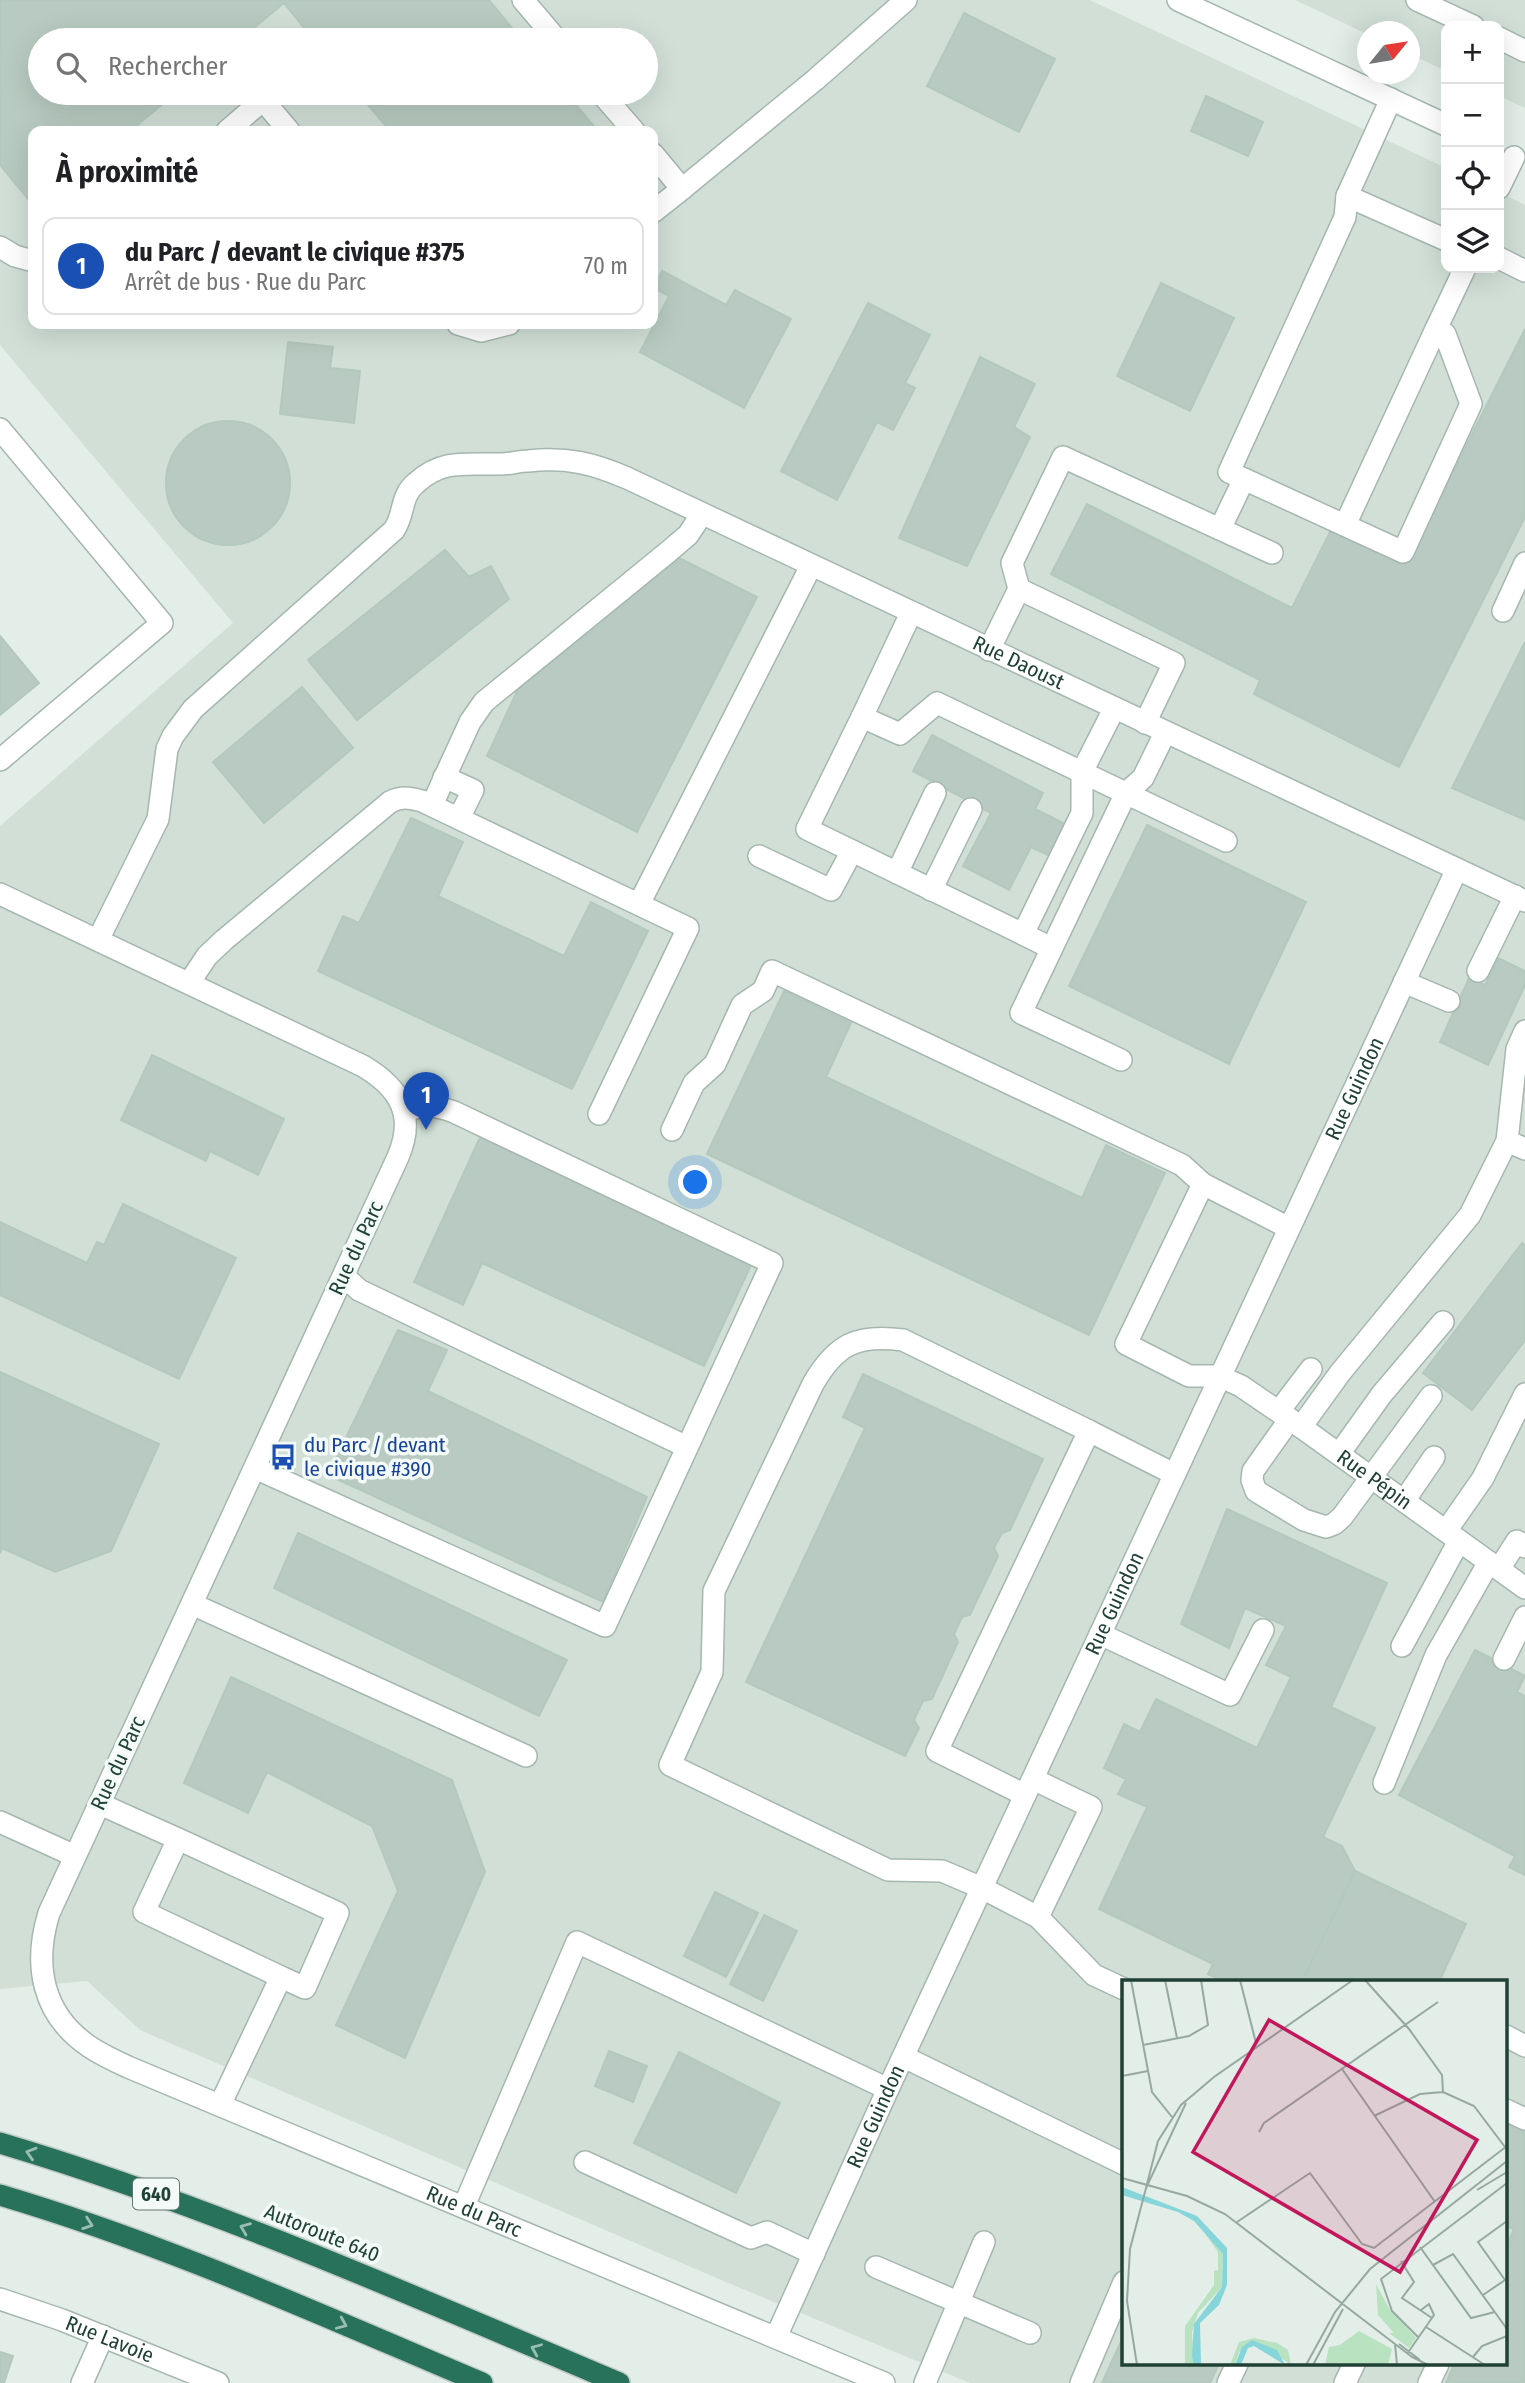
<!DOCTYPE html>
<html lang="fr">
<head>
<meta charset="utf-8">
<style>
  :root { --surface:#fff; --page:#f2f2f2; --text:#202124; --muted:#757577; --line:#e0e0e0; --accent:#844138 }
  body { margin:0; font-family:"Fira Sans Condensed",sans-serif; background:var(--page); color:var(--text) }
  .controls { position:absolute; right:21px; top:21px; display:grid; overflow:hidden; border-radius:14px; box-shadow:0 7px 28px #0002 }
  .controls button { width:63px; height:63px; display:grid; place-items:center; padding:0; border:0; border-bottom:2px solid var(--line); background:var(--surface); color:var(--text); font:35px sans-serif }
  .compass { position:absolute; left:1357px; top:21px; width:63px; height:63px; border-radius:50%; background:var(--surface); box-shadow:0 7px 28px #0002; rotate:60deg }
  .you { position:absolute; left:696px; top:1183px; width:24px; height:24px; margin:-18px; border:5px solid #fff; border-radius:50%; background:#1a73e8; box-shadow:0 0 0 10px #1a73e833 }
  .badge { display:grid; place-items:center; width:46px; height:46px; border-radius:50%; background:var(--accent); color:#fff; font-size:23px; font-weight:700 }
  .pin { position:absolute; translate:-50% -58px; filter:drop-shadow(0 2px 4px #0008) }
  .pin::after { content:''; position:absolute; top:37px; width:24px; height:21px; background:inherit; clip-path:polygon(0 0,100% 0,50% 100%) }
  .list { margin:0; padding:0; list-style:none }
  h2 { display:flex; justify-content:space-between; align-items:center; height:91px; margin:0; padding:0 28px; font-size:30px }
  h2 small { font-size:23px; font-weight:400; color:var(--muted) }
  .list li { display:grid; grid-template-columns:46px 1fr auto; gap:21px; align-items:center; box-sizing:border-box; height:98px; margin:0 14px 14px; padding:0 14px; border:2px solid var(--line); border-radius:14px }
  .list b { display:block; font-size:26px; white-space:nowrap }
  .list p { margin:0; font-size:23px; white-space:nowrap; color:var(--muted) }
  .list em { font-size:23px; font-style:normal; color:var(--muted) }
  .icon { flex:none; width:38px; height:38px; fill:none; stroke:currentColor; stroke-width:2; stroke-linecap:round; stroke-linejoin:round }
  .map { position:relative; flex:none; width:1525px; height:2383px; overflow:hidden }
  .search { position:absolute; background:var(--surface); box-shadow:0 7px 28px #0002; left:28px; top:28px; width:630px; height:77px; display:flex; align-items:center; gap:18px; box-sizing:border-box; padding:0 24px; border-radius:38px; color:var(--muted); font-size:26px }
  .panel { position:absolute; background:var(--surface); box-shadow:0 7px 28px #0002; left:28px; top:126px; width:630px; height:203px; border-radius:14px }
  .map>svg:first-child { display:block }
  .built { fill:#d1dfd7; fill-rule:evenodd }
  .building { fill:#b8cac1; stroke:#b4c9be; stroke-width:2 }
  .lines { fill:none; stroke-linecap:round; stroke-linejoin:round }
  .minor-casing { stroke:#a5b7af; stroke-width:24 }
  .highway-casing { stroke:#c1cac7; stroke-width:24 }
  .minor { stroke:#fff; stroke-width:21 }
  .highway { stroke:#28725b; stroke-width:21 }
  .oneway { stroke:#98bdb1 }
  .labels { text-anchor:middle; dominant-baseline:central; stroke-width:7; stroke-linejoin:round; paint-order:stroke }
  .shield { fill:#f4faf7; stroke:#607970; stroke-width:2 }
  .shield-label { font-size:19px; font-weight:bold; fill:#204236 }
  .street-label { font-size:21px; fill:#204236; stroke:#f4faf7 }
  .transit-label { font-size:21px; fill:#164399; stroke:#f4faf7; text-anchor:start }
  .inset-road { fill:none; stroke:#95a9a1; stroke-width:2 }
  .view { fill:#c2185b; fill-opacity:0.15; stroke:#c2185b; stroke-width:3.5 }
  .inset-edge { fill:none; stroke:#204236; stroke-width:3.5 }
</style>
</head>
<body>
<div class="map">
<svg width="1525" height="2383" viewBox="0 0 1525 2383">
  <rect width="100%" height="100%" fill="#e3eee8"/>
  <!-- built -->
  <path class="built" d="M 0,0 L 1090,0 L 1446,168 L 1446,268 L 1499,268 L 1499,192 L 1525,205 L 1525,2383 L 970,2383 L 733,2285 L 140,2030 L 87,1981 L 0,1989 L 0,826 L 233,623 L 0,345 ZM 40,40 L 646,40 L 646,93 L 40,93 ZM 33,131 L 653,131 L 653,324 L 33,324 ZM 1124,1982 L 1506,1982 L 1506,2364 L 1124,2364 Z
    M 1295,0 L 1525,0 L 1525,108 L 1499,96 L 1499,26 L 1446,26 L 1446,71 L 1410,54 L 1410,32 L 1368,32 L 1367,34 Z"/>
  <!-- building -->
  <path class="building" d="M 0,0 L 489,0 L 522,40 L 314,40 L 284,3 L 239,40 L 40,40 L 40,93 L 176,93 L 130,131 L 33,131 L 33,205 L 0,165 Z
    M 964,13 L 1055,59 L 1019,132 L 927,86 Z
    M 358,93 L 566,93 L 598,131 L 390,131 Z
    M 1206,96 L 1263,122 L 1248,156 L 1191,131 Z
    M 662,271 L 726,305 L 735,290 L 791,319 L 744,408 L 640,352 L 669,296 L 654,288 Z
    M 1161,283 L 1234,318 L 1190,411 L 1117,376 Z
    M 868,303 L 930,335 L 905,383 L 915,388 L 893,430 L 877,422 L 837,500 L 781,471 Z
    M 1525,329 L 1525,517 L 1399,767 L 1254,694 L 1260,680 L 1051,574 L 1087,504 L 1292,608 L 1332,528 L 1406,565 Z
    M 288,342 L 333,347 L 330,368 L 360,371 L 354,423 L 280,414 Z
    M 980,357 L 1035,384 L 1014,427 L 1030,437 L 967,566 L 899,538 Z
    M166 483a62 62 0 1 1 124 0a62 62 0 1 1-124 0Z
    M 445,550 L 469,577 L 491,566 L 509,599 L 357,720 L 308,660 Z
    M 679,558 L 757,597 L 637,832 L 487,756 L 518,689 Z
    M 0,636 L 39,683 L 0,715 Z
    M 1525,642 L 1525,820 L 1452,788 Z
    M 302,687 L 353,748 L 264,823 L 213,762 Z
    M 932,735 L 1043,793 L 1035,809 L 1067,825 L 1050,856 L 1031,847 L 1009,890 L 963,866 L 991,813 L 913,771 Z
    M 411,818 L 463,842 L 438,896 L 564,956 L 591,902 L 648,931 L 572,1089 L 318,971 L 343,916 L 359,923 Z
    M 1147,825 L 1306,902 L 1229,1064 L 1069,986 Z
    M 1498,958 L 1525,971 L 1525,985 L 1488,1065 L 1440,1042 L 1469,978 L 1485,985 Z
    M 784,991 L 851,1023 L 826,1077 L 1082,1198 L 1106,1145 L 1165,1173 L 1089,1335 L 707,1154 Z
    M 152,1055 L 284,1119 L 258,1175 L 210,1151 L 206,1161 L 121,1120 Z
    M 481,1135 L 753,1261 L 704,1366 L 482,1263 L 463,1305 L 414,1282 Z
    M 123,1204 L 236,1258 L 179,1379 L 0,1295 L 0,1222 L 87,1263 L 97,1242 L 104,1245 Z
    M 1522,1243 L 1525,1245 L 1525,1340 L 1472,1410 L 1423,1373 Z
    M 398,1330 L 447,1350 L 428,1391 L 647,1497 L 603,1602 L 328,1475 Z
    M 0,1372 L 159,1444 L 111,1551 L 55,1572 L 2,1548 L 0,1553 Z
    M 863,1374 L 1043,1459 L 1010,1530 L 1002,1533 L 994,1548 L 998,1556 L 970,1615 L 962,1617 L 954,1634 L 958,1642 L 932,1699 L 923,1701 L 914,1720 L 919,1728 L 905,1756 L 746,1682 L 865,1428 L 843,1417 Z
    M 1227,1509 L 1387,1583 L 1331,1707 L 1375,1728 L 1323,1837 L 1342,1846 L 1355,1871 L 1302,1982 L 1225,1982 L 1208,1974 L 1213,1964 L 1099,1909 L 1147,1807 L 1118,1794 L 1126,1779 L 1104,1768 L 1124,1724 L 1140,1732 L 1156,1699 L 1257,1748 L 1291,1677 L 1266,1665 L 1286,1626 L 1245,1608 L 1229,1648 L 1181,1624 Z
    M 298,1533 L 567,1660 L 539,1716 L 274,1588 Z
    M 1475,1650 L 1525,1676 L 1517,1692 L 1525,1696 L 1525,1875 L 1509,1867 L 1515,1856 L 1399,1795 Z
    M 231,1677 L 452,1780 L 485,1872 L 405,2058 L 336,2025 L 398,1891 L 372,1826 L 267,1772 L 248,1813 L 184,1783 Z
    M 1355,1871 L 1466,1924 L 1439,1982 L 1302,1982 Z
    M 715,1892 L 758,1913 L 726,1977 L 684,1956 Z
    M 764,1915 L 797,1931 L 763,2001 L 730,1984 Z
    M 609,2051 L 647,2066 L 633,2102 L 595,2086 Z
    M 679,2052 L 780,2103 L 736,2193 L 634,2143 Z
    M 1506,2124 L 1525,2132 L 1525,2383 L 1446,2383 L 1454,2364 L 1506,2364 L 1506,2248 L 1514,2229 L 1506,2226 Z
    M 1124,2335 L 1124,2364 L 1219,2364 L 1210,2383 L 1102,2383 Z
    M 0,2352 L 13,2356 L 4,2383 L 0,2383 Z"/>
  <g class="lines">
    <!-- minor casing -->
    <g class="minor-casing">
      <g id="minor">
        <path d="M 523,0 L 557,40"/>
        <path d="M 1178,0 L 1446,125"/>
        <path d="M 1417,0 L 1473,26"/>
        <path d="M 1499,38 L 1525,51"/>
        <path d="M 601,93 L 634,131"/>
        <path d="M 1391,99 L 1347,196 L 1446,240"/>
        <path d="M 227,131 L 263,100 L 289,131"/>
        <path d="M 653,154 L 682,189 L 815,80 L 906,0"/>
        <path d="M 1499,188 L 1514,157"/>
        <path d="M 653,212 L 682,189"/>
        <path d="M 0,247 L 15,256 L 33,261"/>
        <path d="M 1499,258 L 1525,271"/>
        <path d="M 458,324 L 481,331 L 509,324"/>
        <path d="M 0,429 L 162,623 L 0,760"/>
        <path d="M 1244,479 L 1229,472 L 1345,217 L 1347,196"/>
        <path d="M 1345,525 L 1436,329"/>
        <path d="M 1220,529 L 1244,479 L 1403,552 L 1471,404 L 1445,334 L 1436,329 L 1465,268"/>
        <path d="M 1019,589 L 1012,563 L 1063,457 L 1272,553"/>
        <path d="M 1503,611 L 1525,563"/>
        <path d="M 911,613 L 862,717 L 900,734 L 937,703 L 1226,841"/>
        <path d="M 989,650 L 1019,589 L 1174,663 L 1145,723"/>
        <path d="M 862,717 L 807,829 L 1023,934"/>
        <path d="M 444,777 L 473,790 L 459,818"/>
        <path d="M 432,805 L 470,722 L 484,702 L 668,552 L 688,535 L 702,514"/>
        <path d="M 759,856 L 831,890 L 852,851"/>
        <path d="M 897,873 L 935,793"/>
        <path d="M 931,890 L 971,809"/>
        <path id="s1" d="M 0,894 L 363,1066 C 400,1088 416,1115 398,1157 L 49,1913 C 33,1965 42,2015 90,2047 C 102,2055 115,2061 128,2067 L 884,2383"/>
        <path d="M 639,904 L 811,566"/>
        <path id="s2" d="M 98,940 L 158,819 L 167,749 L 173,736 L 193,709 L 394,530 C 405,514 400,496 416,483 C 444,458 467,465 502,464 C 510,464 519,461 528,461 C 567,457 592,463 627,478 L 1525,901"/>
        <path d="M 1051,948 L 1023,934 L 1082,813 L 1082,772 L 1114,709"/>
        <path d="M 1478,971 L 1515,896"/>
        <path d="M 1404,982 L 1449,1001"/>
        <path d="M 189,983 L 207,956 L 224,940 L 390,802 C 402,796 409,798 422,801 L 688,928 L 599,1114"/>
        <path d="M 1121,1060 L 1021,1013 L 1126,793 L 1143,778 L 1165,733"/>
        <path d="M 672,1130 L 694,1083 L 715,1064 L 742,1005 L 763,991 L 772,971 L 1182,1165 L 1203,1184"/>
        <path d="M 1507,1141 L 1517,1049 L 1525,1031"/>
        <path id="s3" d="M 1289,1228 L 1203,1184 L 1126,1344 L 1189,1376 L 1219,1376 L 1241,1386 L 1301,1427 L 1525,1588"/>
        <path d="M 344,1276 L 359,1290 L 687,1447"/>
        <path d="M 1279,1411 L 1311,1369"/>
        <path d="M 1290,1419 L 1253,1471 L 1252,1480 L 1256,1491 L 1304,1520 L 1326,1527 L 1334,1524 L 1342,1517 L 1431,1396"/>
        <path d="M 1301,1427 L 1340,1373 L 1470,1215 L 1507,1141 L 1525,1149"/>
        <path d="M 1339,1454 L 1382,1394 L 1443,1322"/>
        <path d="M 255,1468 L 605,1626 L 772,1263 L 454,1112 C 435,1105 422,1104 404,1112"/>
        <path d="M 1404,1501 L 1434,1457"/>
        <path d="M 1446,1531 L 1483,1478 L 1525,1394"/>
        <path d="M 1499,1569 L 1517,1541 L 1525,1547"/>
        <path d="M 192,1604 L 526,1756"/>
        <path d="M 1100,1634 L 1230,1695 L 1263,1630"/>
        <path d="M 1402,1646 L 1459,1541"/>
        <path d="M 1504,1659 L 1525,1617"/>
        <path d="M 1033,1779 L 1091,1807 L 1038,1917 L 982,1888 L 942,1871 L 888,1870 L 670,1765 L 712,1672 L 714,1591 L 813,1384 C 836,1344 857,1334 903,1340 L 1089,1431"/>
        <path d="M 1384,1783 L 1436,1655 L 1489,1562"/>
        <path d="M 1025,1795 L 937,1751 L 1089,1431 L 1174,1474"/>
        <path d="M 100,1804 L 178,1839 L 144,1912 L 281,1977 L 220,2105"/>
        <path d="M 0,1822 L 75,1856"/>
        <path d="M 178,1839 L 338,1913 L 305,1988 L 281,1977"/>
        <path d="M 1038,1917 L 1094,1975 L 1124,1989"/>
        <path d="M 1506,2036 L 1525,2046"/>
        <path d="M 904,2057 L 1124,2164"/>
        <path d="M 1506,2110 L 1525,2119"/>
        <path d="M 585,2162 L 751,2238 L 767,2232 L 814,2254"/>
        <path d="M 464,2206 L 577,1942 L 888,2089"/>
        <path d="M 876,2267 L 1030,2333"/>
        <path id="s4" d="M 0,2299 L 62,2320 L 218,2383"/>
        <path id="s5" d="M 776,2337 L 888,2089 L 1457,869"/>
        <path d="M 82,2383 L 103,2336"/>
        <path d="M 925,2383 L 984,2242"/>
        <path d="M 1081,2383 L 1124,2282"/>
        <path d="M 1228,2383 L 1237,2364"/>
        <path d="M 1345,2383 L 1354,2364"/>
        <path d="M 1429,2383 L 1438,2364"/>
      </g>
    </g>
    <!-- highway casing -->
    <g class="highway-casing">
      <path id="highway" d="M 0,2143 C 212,2206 415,2297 619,2383
        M 0,2195 C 166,2244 323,2316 482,2383"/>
    </g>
    <!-- minor -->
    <use href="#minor" class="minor"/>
    <!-- highway -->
    <use href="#highway" class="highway"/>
  </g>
  <!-- one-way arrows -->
  <defs><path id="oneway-chevron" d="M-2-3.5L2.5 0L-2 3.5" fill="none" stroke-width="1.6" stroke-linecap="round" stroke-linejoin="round" transform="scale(1.75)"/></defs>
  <g class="oneway">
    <use href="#oneway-chevron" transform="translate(31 2153) rotate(-163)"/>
    <use href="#oneway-chevron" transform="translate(88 2224) rotate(19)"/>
    <use href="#oneway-chevron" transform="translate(245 2228) rotate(-158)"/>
    <use href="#oneway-chevron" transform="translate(342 2324) rotate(23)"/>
    <use href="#oneway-chevron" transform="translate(536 2349) rotate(-157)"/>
  </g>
  <!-- icons -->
  <defs>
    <g id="bus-bare" transform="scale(2.1)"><path d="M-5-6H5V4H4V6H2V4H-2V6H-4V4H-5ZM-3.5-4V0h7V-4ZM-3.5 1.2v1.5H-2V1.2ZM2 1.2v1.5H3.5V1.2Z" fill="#1a4fb4" stroke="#f4faf7" stroke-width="2.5" paint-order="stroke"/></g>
  </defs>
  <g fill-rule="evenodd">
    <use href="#bus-bare" x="283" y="1457"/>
  </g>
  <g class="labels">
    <!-- shield labels -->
    <rect class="shield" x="133" y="2178.5" width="46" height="31" rx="5"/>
    <g class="shield-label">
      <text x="156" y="2194">640</text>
    </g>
    <!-- street labels -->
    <g class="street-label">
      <text stroke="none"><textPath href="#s2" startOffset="1227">Rue Daoust</textPath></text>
      <text stroke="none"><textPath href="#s5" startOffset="1376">Rue Guindon</textPath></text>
      <text transform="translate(356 1248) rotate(-65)">Rue du Parc</text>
      <text stroke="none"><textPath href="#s3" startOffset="562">Rue Pépin</textPath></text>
      <text stroke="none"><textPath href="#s5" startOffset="808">Rue Guindon</textPath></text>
      <text transform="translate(118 1763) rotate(-65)">Rue du Parc</text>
      <text stroke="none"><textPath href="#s5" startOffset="242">Rue Guindon</textPath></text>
      <text stroke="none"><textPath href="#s1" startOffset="1913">Rue du Parc</textPath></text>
      <text transform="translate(322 2233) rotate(22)">Autoroute 640</text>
      <text stroke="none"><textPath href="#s4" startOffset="117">Rue Lavoie</textPath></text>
    </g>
    <!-- transit labels -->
    <g class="transit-label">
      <text x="304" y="1445">du Parc / devant<tspan x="304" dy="24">le civique #390</tspan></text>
    </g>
  </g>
  <!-- overview -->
  <g transform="translate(1122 1980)">
    <rect width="385" height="385" fill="#e3eee8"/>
    <path d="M 79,248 L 101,274 L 100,307 L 76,333 L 70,352 L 72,385 L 63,385 L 63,346 L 92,305 L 92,291 L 96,290 L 96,272 ZM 254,304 L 267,328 L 294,358 L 287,368 L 267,353 L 272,353 L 256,335 ZM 237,351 L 270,369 L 266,385 L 203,385 L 207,367 L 218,365 ZM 132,358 L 155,363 L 166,370 L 169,385 L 136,362 L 117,372 L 113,385 L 108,385 L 117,362 Z" fill="#b9e2c0"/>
    <path d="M 0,207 L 75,236 L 105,268 L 105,305 L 97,325 L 78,343 L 79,385 L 72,385 L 70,376 L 72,344 L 100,307 L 101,274 L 72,241 L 56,232 L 0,215 ZM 130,360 L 155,370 L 163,385 L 132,366 L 126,368 L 119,385 L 113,385 L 120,367 Z" fill="#85d5da"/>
    <path class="inset-road" d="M 9,0 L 30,112 L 50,137M 43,0 L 55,58M 118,0 L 134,63M 243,0 L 287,49 L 320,95 L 321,112 L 352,126 L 383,167M 21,65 L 67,56 L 86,45 L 79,0M 220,89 L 313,222M 0,96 L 26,91M 252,136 L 298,114 L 321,112M 137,152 L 142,143 L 316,22M 0,198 L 65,216 L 103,234 L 290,377 L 306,385M 24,208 L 36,161 L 59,125 L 92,97 L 231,0M 355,210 L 385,192M 115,242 L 188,193 L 240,264 L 252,268 L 385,166M 298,267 L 349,338 L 373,332M 279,281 L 292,302 L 280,318 L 310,338M 311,285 L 331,274 L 385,349M 361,315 L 383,300 L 356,262 L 385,241M 304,347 L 363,385M 297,358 L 270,331 L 259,299 L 385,203M 273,364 L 275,385M 277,364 L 298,380M 285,374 L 312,335 L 307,324 L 299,330M 351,377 L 360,366 L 385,356M 15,385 L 5,321 L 8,269 L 24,208 L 64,123M 184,385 L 213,332 L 248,289 L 385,181M 191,385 L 221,329"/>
    <path class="view" d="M 147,40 L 355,160 L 278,292 L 71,172 Z"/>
    <rect width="385" height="385" class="inset-edge"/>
  </g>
</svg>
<div class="controls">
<button>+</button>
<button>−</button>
<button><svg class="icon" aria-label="locate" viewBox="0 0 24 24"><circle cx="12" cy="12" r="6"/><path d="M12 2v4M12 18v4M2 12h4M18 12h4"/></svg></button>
<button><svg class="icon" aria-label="layers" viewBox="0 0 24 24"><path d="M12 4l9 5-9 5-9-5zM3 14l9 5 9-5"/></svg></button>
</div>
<svg class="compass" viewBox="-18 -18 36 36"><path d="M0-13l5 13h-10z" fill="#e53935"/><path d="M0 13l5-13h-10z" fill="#757577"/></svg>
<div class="you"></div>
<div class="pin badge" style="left:426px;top:1130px;background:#1a4fb4">1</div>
<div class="search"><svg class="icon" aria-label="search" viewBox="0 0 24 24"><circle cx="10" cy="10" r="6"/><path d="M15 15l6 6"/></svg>Rechercher</div>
<section class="panel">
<h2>À proximité<small></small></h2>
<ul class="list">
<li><span class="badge" style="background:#1a4fb4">1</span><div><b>du Parc / devant le civique #375</b><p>Arrêt de bus · Rue du Parc</p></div><em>70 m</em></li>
</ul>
</section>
</div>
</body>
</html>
